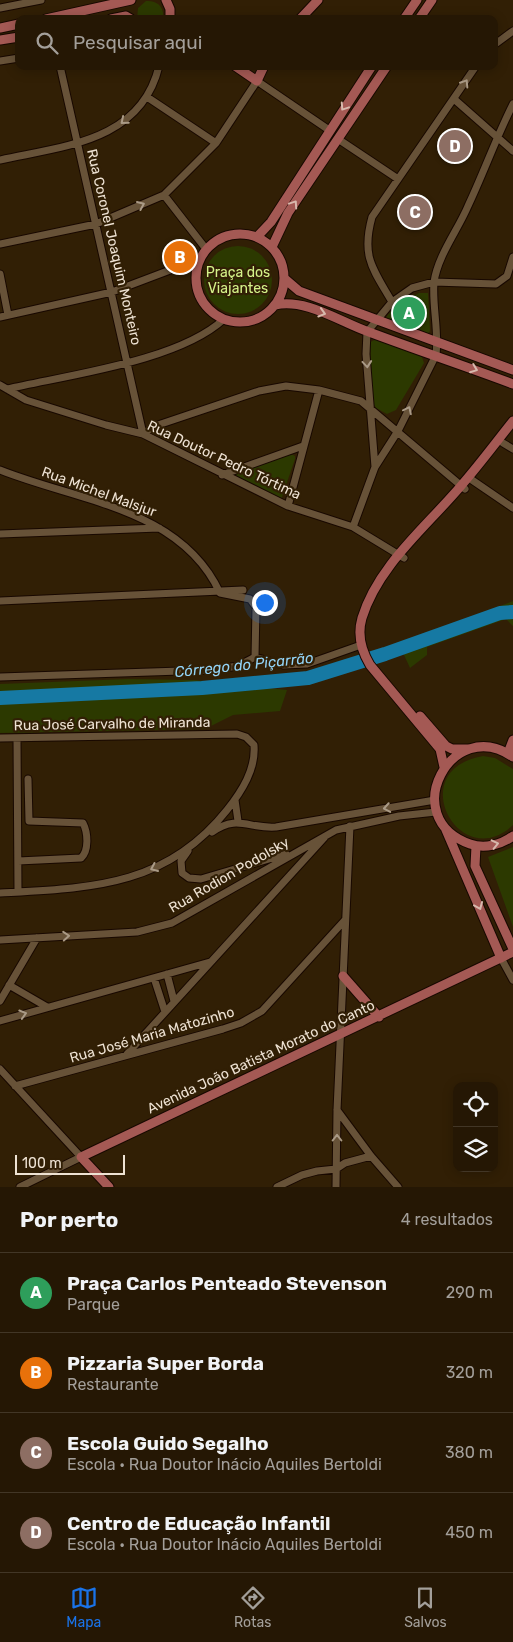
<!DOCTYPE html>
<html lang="pt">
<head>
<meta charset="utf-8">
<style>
  :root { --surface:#251704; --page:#2d200e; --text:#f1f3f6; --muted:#a39f9a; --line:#423626; --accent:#1a73e8 }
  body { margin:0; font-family:Rubik,sans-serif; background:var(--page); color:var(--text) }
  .controls { position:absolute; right:15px; bottom:15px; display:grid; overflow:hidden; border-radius:10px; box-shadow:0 2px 12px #0003 }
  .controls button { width:45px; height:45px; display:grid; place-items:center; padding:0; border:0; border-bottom:1px solid var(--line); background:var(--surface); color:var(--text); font:25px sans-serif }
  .scale { position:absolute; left:15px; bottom:12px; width:110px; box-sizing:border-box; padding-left:5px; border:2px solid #eee2d3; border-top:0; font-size:14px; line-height:18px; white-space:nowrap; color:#eee2d3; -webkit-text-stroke:4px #311f05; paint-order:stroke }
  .you { position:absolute; left:264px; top:602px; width:18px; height:18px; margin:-12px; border:4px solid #fff; border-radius:50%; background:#1a73e8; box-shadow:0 0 0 8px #1a73e833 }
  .badge { display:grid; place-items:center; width:32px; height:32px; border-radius:50%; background:var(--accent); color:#fff; font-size:16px; font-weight:700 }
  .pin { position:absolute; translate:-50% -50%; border:2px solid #fff; box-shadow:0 1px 5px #0006 }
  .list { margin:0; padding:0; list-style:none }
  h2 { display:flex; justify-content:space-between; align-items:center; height:65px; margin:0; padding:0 20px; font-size:21px }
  h2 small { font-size:16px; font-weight:400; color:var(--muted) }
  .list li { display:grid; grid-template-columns:32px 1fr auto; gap:15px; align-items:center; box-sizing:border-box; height:80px; padding:0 20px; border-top:1px solid var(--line) }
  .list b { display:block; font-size:19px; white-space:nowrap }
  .list p { margin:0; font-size:16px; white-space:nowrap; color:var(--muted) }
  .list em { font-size:16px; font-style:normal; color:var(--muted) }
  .icon { flex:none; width:28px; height:28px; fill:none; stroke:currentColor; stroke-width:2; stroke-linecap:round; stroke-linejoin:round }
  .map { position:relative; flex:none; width:513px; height:1187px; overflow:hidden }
  .search { position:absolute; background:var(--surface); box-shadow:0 2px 12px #0003; left:15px; right:15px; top:15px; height:55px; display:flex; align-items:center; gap:12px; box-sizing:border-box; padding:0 18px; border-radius:10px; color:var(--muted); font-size:19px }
  .sheet { height:385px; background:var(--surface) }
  nav { display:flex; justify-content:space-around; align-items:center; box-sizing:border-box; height:70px; border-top:1px solid var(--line); background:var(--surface); font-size:14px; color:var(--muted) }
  nav a { display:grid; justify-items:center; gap:2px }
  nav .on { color:var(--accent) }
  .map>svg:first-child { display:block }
  .green { fill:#2c3900 }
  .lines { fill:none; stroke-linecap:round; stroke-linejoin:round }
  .river { stroke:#1679a3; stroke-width:14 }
  .minor-casing { stroke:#180800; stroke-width:9 }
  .major-casing { stroke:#180800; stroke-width:11 }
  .minor { stroke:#675238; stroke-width:7 }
  .major { stroke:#a45954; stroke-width:9 }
  .oneway { stroke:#aa9a86 }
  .oneway2 { stroke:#d8b9ad }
  .labels { text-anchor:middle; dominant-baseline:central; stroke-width:4.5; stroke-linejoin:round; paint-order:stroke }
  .street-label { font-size:14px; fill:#eee2d3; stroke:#311f05 }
  .park-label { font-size:14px; fill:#d4f289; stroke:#311f05 }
  .water-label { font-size:15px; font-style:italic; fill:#93d3f6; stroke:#311f05 }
</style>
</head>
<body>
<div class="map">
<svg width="513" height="1187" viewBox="0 0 513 1187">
  <rect width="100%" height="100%" fill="#311f05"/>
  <!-- green -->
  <path class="green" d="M 146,1 C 157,0 165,7 163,19 L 137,19 L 138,8 Z
    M204 280a34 34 0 1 1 68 0a34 34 0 1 1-68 0Z
    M 419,293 L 428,293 L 430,331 L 427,335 L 384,320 L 395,306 Z
    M 377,339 L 418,354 L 422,357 L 424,363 L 396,410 L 387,414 L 376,408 L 372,402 L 370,342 Z
    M 289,453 L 295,456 L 295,459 L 281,500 L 235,476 L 235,473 Z
    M 513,601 L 513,626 L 506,619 L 427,647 L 427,655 L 410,668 L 399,644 Z
    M 128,679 L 195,680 L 287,690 L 280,711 L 233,715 L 205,729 L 0,733 L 0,684 Z
    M 483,756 L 495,758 L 513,769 L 513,825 C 460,875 402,770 483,756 Z
    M 513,847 L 513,927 L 488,857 Z"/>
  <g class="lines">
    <!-- river -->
    <path class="river" d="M 0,698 L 202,688 L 308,678 L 385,654 L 500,613 L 513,612"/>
    <!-- minor casing -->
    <g class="minor-casing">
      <path id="minor" d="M 0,8 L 41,0
        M 494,45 L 513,31
        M 0,61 L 19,58
        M 60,66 L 143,434 L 155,426 L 259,391 L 286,386 L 319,390 L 361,401 L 465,489
        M 147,97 L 216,143
        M 454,99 L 513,151
        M 338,139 L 398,179
        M 0,160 C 63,146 141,142 159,66
        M 164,195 L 206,249
        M 0,244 L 96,224 L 164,195 L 216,143 L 257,81 L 329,130
        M 0,274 L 8,315
        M 392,302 C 373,269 361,257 372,217 L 476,66
        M 0,317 L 112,292 L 186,264 L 198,264
        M 0,385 L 26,400 L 106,425 L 143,434 L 288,506 L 353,527 L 404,558
        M 7,389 C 68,375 179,361 224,319
        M 503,443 L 513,449
        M 375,467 L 366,354 L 367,332 L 392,302 L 412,288 L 434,282 L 496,284 L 507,276 L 513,257
        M 0,470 C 77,501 181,508 220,593 L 250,599 L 256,607 L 255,657
        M 222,475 L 303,446
        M 472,480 L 513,508
        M 288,506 L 319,390
        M 353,527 L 375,467 L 398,431 L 436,355 C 439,330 432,306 434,282 C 438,255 458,230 468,206 C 484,172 496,138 513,104
        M 0,534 L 159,528
        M 0,601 L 243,590
        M 255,657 L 283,665 L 307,664 L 361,645
        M 0,677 L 211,670 L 238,666 L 255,657
        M 0,738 L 237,734 L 246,737 L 254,745 C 256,769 242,791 227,810 C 166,887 91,888 0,893
        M 17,738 L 18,892
        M 235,800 L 238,821
        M 212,832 C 238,814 248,829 276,827 L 435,800
        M 188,851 L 181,861 L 182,873 L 189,878 L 201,879 L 286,854
        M 18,861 L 81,858 C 89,851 88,833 83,823 L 29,821 L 28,779
        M 0,940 L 137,932 L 172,923 L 336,830 L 399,816 L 436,812
        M 501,958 L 513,980
        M 167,974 L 174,1001
        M 154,978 L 165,1012
        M 9,985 L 47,1007
        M 0,1001 L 37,938
        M 0,1021 L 210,962
        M 127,1054 L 324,838
        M 0,1069 L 81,1157 L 20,1187
        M 15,1086 L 223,1029 L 241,1023 L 262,1011 L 345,920
        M 337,1110 L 371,1156 L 398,1187
        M 277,1187 L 302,1175 L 317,1171 L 336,1169 L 345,1163 L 371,1156
        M 336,1187 L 337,1110 L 350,826"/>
    </g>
    <!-- major casing -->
    <g class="major-casing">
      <path id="major" d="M 166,0 L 170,9 L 170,19
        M 46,19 L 131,0
        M 111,19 L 126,16 L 131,19
        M 300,19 L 318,0
        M 404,19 L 417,0
        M 419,19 L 432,0
        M 0,28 L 19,24
        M 0,40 L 19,37
        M 235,66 L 257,81 L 264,66
        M196 278a44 44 0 1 1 88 0a44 44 0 1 1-88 0Z
        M 257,237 L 271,222 L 372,66
        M 272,247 L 288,213 L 387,66
        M 285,279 L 299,291 L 513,370
        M 275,305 C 306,298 340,322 369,332 C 417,350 465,366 513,384
        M 420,716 L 446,746 L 452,749 L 468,749
        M 508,753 L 513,740
        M 513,757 C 452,714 396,818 470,844 C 484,849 501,845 513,836
        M 444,767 L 440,749 L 370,665 C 361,650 357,635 362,618 C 377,569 420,532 452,496 C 474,472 493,446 513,421
        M 446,830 L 501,958
        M 476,846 L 475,866 L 513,949
        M 343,976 L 379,1017
        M 109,1187 L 81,1157 L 513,952"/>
    </g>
    <!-- minor -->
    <use href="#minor" class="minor"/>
    <!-- major -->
    <use href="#major" class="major"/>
  </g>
  <!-- one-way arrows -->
  <defs><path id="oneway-chevron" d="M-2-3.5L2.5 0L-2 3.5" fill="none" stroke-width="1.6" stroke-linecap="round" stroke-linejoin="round" transform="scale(1.25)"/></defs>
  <g class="oneway">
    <use href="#oneway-chevron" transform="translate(465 83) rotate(-57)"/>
    <use href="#oneway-chevron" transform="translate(124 121) rotate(140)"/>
    <use href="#oneway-chevron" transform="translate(141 205) rotate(-23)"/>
    <use href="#oneway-chevron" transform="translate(367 364) rotate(85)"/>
    <use href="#oneway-chevron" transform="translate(408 410) rotate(-64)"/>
    <use href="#oneway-chevron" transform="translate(387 808) rotate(170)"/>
    <use href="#oneway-chevron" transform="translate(154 868) rotate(156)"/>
    <use href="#oneway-chevron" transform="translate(66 936) rotate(-4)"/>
    <use href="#oneway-chevron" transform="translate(23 1014) rotate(-17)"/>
    <use href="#oneway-chevron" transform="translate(337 1138) rotate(-90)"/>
  </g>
  <g class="oneway2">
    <use href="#oneway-chevron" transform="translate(344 107) rotate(124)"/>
    <use href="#oneway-chevron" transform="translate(294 204) rotate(-56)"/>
    <use href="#oneway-chevron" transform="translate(322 313) rotate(17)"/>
    <use href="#oneway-chevron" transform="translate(474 369) rotate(21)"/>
    <use href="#oneway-chevron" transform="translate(495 844) rotate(-13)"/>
    <use href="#oneway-chevron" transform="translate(479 906) rotate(67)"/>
  </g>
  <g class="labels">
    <!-- street labels -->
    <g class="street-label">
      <text transform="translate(114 247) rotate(77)">Rua Coronel Joaquim Monteiro</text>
      <text transform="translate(224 460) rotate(25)">Rua Doutor Pedro Tórtima</text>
      <text transform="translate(99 492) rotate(20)">Rua Michel Malsjur</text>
      <text transform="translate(112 724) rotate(-1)">Rua José Carvalho de Miranda</text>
      <text transform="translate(229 875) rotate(-30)">Rua Rodion Podolsky</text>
      <text transform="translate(152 1035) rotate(-16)">Rua José Maria Matozinho</text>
      <text transform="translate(261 1057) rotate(-25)">Avenida João Batista Morato do Canto</text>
    </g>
    <!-- park labels -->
    <g class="park-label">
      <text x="238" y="272">Praça dos<tspan x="238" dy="16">Viajantes</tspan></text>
    </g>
    <!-- water labels -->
    <g class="water-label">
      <text transform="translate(244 665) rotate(-6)">Córrego do Piçarrão</text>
    </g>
  </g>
</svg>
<div class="controls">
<button><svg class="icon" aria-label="locate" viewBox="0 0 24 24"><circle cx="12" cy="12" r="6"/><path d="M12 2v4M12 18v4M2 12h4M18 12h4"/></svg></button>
<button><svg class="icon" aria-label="layers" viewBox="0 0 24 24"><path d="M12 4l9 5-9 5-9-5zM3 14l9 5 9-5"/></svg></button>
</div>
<div class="scale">100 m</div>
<div class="you"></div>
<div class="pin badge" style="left:409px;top:313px;background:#2e9e5b">A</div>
<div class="pin badge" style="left:180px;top:257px;background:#e8710a">B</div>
<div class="pin badge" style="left:415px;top:212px;background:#8d6e63">C</div>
<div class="pin badge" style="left:455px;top:146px;background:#8d6e63">D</div>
<div class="search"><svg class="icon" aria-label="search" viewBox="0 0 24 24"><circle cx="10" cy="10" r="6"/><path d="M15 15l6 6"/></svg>Pesquisar aqui</div>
</div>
<section class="sheet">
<h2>Por perto<small>4 resultados</small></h2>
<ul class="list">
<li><span class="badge" style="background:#2e9e5b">A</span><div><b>Praça Carlos Penteado Stevenson</b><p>Parque</p></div><em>290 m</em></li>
<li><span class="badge" style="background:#e8710a">B</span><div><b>Pizzaria Super Borda</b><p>Restaurante</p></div><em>320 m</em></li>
<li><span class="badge" style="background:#8d6e63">C</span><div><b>Escola Guido Segalho</b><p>Escola · Rua Doutor Inácio Aquiles Bertoldi</p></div><em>380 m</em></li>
<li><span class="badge" style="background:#8d6e63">D</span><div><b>Centro de Educação Infantil</b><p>Escola · Rua Doutor Inácio Aquiles Bertoldi</p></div><em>450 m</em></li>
</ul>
</section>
<nav>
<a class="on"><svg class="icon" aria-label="map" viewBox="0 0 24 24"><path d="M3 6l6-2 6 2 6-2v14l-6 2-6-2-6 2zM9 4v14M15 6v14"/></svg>Mapa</a>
<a><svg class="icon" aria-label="directions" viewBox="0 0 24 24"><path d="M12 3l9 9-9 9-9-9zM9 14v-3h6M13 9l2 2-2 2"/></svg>Rotas</a>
<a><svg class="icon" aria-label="saved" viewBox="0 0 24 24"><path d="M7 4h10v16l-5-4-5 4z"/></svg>Salvos</a>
</nav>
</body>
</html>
